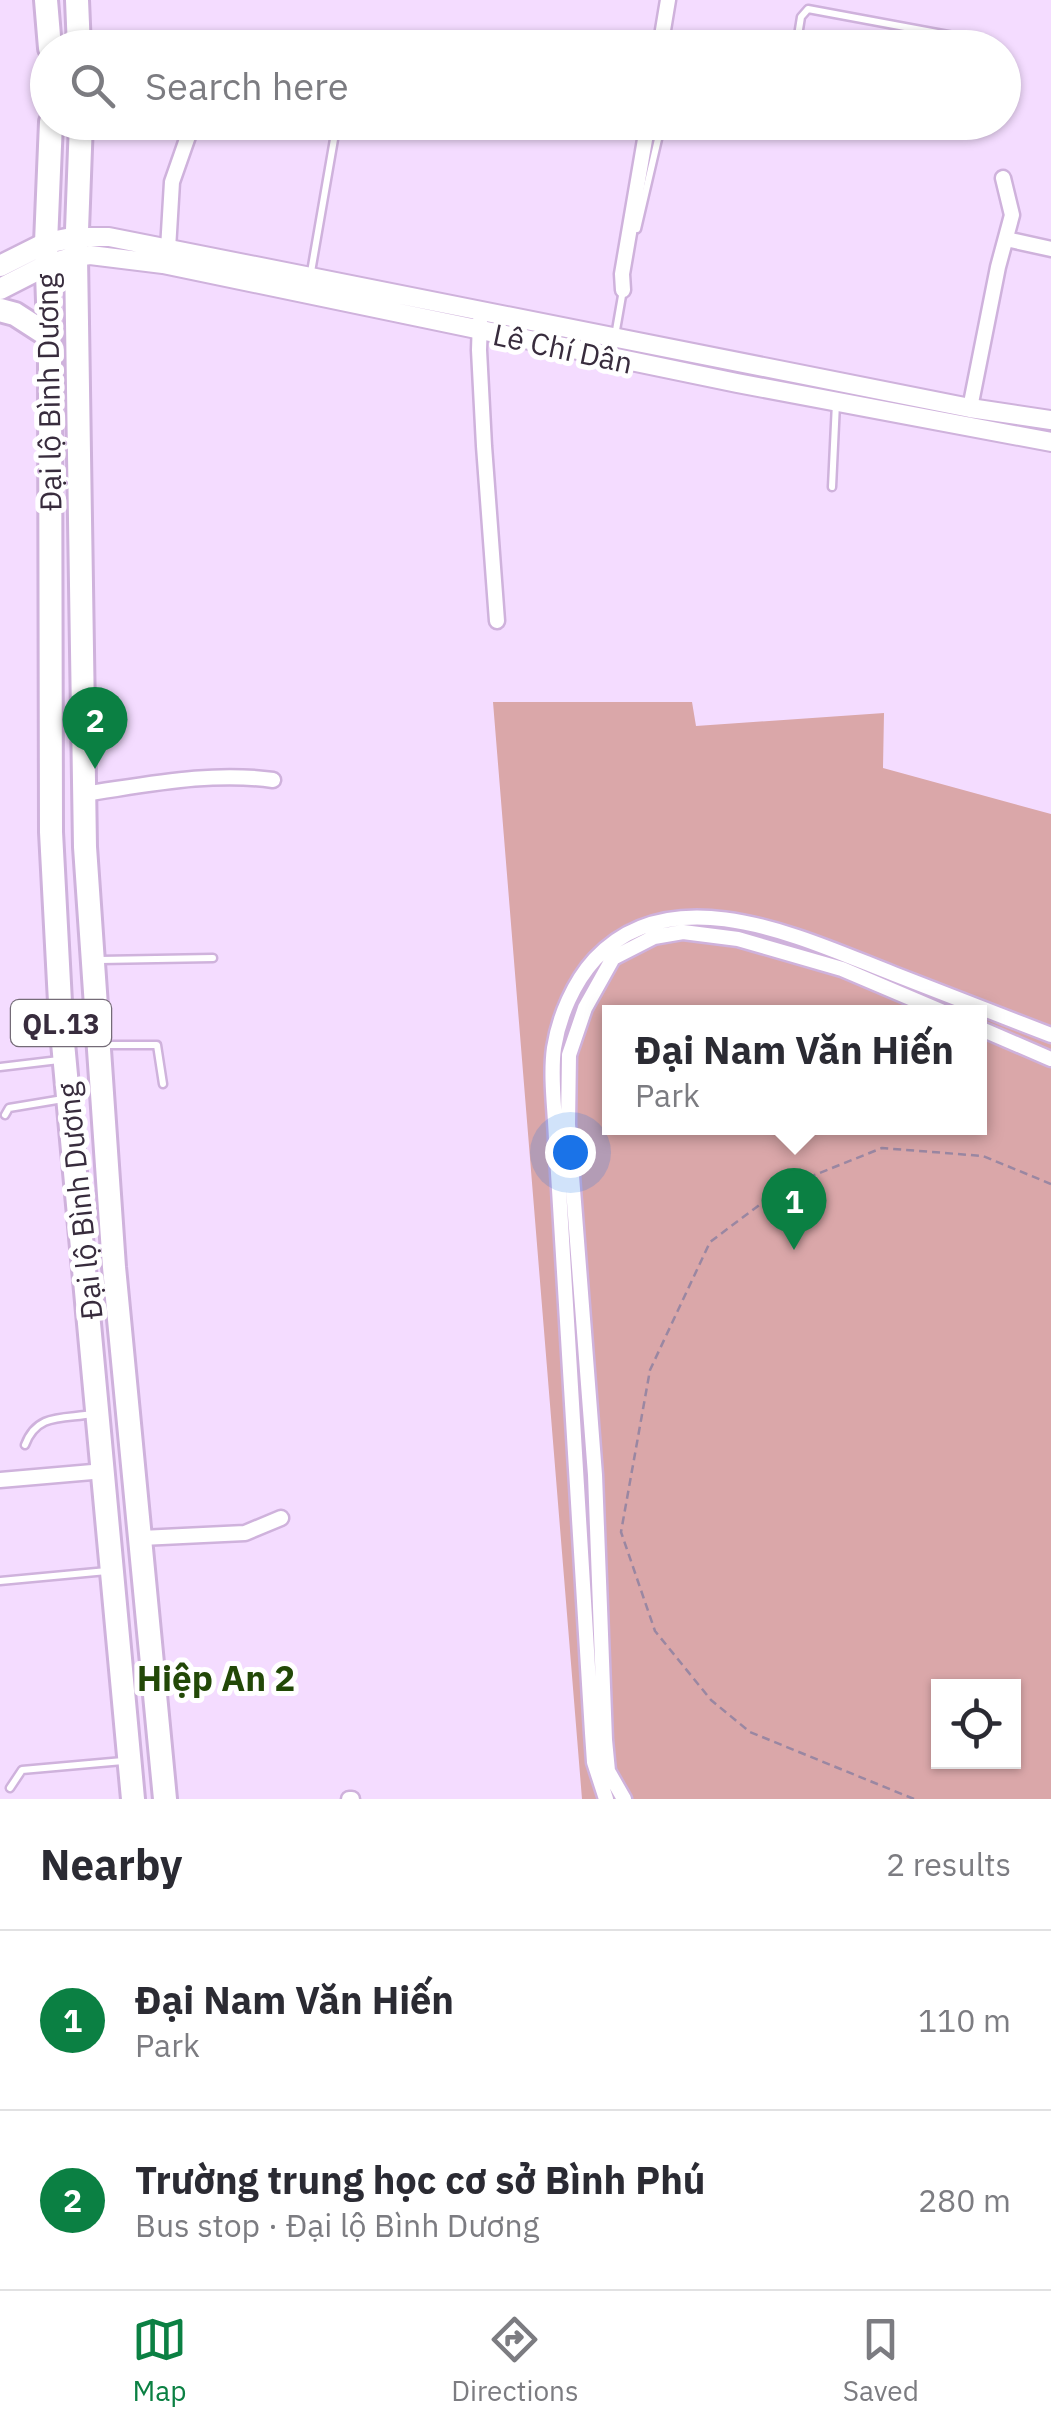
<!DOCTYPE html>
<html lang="en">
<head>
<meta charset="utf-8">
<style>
  :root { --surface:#fff; --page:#f2f2f3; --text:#2b2b33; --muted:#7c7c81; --line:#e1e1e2; --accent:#0b8043 }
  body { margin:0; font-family:"IBM Plex Sans",sans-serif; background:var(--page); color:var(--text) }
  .controls { position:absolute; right:30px; bottom:30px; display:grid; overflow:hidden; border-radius:0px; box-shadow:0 2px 8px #0004 }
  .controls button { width:90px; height:90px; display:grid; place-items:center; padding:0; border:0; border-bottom:2px solid var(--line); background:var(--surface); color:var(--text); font:50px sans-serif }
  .you { position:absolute; left:570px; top:1152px; width:35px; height:35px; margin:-25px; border:8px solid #fff; border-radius:50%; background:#1a73e8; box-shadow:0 0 0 15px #1a73e833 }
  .badge { display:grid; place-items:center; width:65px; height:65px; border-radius:50%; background:var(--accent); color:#fff; font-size:32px; font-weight:700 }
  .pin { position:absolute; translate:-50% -82px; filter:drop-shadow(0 2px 5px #0008) }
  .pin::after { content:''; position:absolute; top:52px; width:35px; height:30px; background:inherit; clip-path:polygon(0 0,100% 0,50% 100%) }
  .popup { position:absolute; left:602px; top:1005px; width:385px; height:130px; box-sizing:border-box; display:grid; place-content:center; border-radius:0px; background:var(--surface); filter:drop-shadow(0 2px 8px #0005); font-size:32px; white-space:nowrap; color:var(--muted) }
  .popup b { font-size:38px; color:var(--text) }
  .popup::after { content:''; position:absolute; left:50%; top:100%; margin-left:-20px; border:20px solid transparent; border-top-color:var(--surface) }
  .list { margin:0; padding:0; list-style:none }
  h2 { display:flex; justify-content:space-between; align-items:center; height:130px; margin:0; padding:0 40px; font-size:42px }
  h2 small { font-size:32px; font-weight:400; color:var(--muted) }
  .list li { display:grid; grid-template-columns:65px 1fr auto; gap:30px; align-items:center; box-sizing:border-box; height:180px; padding:0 40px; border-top:2px solid var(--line) }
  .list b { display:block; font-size:38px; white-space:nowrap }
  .list p { margin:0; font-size:32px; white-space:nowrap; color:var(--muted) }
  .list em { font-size:32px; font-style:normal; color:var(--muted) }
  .icon { flex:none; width:55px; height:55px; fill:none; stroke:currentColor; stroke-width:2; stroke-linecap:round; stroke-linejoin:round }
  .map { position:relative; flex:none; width:1051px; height:1799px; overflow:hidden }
  .search { position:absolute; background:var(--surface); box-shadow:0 2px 8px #0004; left:30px; right:30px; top:30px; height:110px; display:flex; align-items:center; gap:25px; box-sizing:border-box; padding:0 35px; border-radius:55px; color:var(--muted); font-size:38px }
  .sheet { height:490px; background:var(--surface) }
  nav { display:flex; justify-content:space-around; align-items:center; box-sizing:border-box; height:140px; border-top:2px solid var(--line); background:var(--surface); font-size:28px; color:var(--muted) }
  nav a { display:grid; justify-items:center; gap:5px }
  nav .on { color:var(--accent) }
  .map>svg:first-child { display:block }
  .green { fill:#daa7a9; fill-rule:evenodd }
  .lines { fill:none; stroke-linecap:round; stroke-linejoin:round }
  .service-casing { stroke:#cfb2dc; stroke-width:11 }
  .minor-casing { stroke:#cfb2dc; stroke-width:19 }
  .secondary-casing { stroke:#cfb2dc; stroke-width:22 }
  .primary-casing { stroke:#cfb2dc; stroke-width:25 }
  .trunk-casing { stroke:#cfb2dc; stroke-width:28 }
  .path { stroke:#9a87a2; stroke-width:2.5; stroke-dasharray:8 5; stroke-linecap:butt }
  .service { stroke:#fff; stroke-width:6 }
  .minor { stroke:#fff; stroke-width:14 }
  .secondary { stroke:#fff; stroke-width:18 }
  .primary { stroke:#fff; stroke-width:20 }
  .trunk { stroke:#fff; stroke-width:22 }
  .labels { text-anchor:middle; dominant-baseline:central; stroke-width:10; stroke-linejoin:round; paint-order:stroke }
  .shield { fill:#fff; stroke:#746b77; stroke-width:2.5 }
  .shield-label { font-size:28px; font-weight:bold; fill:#382c3d }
  .street-label { font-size:30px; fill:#382c3d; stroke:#fff }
  .quarter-label { font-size:35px; font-weight:bold; fill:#224807; stroke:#fff }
</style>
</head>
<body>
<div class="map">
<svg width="1051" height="1799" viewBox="0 0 1051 1799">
  <rect width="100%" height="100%" fill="#f4dcff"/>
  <!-- green -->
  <path class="green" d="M 493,702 L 692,702 L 696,726 L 884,713 L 883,768 L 1051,814 L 1051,1799 L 582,1799 ZM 609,1012 L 979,1012 L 979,1128 L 609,1128 ZM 938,1686 L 1014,1686 L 1014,1762 L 938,1762 Z"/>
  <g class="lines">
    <!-- service casing -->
    <g class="service-casing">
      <path id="service" d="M 796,48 L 801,17 L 808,9 L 986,42
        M 637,229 L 662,122
        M 311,272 L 337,122
        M 615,336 L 623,290
        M 832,487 L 836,403
        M 100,960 L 213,958
        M 104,1045 L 157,1045 L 163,1084
        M 0,1067 L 59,1060
        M 5,1115 L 9,1108 L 63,1099
        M 25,1445 C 37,1413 62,1419 93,1414
        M 0,1581 L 107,1571
        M 10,1788 L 22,1770 L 123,1761"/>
    </g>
    <!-- minor casing -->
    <g class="minor-casing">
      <path id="minor" d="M 660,48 L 668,0
        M 1006,239 L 1051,249
        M 168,249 L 172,182 L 193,122
        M 623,290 L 622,274 L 648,122
        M 480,320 L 479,350 L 484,446 L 497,621
        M 970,408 L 998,267 L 1012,215 L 1003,178
        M 83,794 C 146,785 210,771 273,780
        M 979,1028 L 1051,1059
        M 0,1480 L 104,1471
        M 141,1538 L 245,1533 L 281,1518
        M 349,1799 L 352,1799
        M 606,1799 L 594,1762 L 592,1733 L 556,1140 C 555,1110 550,1077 554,1048 C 559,1016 574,982 595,959 C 674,874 806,940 894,974 C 947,995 999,1015 1051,1035
        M 624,1799 L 608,1771 L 605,1740 L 595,1475 L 568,1124 L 569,1055 L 585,1008 L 613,958 L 654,937 L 683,932 L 738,939 L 842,969 L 943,1012"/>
    </g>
    <!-- secondary casing -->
    <g class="secondary-casing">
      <path id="secondary" d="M 77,237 L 109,237 L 970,408 L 1051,420
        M 76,257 L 90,255 L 163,264 L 737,383 L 1051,442"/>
    </g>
    <!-- primary casing -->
    <g class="primary-casing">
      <path id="primary" d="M 0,266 L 46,243 L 77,237
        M 0,289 L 47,265 L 76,257"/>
    </g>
    <!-- trunk casing -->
    <g class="trunk-casing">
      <path id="trunk" d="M 46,0 L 50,48
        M 77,0 L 79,48
        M 51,122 L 46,243 L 50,360 L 51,832 L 61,1021 L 133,1799
        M 81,122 L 76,257 L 85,847 L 114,1267 L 165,1799
        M 0,310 L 15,314 L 49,336"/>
    </g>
    <!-- path -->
    <path class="path" d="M 914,1799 L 750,1732 L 711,1700 L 655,1631 L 621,1532 L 650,1370 L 710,1242 L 782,1188 L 882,1148 L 983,1156 L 1051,1184"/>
    <!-- service -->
    <use href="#service" class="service"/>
    <!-- minor -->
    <use href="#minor" class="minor"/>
    <!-- secondary -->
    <use href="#secondary" class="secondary"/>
    <!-- primary -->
    <use href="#primary" class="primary"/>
    <!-- trunk -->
    <use href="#trunk" class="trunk"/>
  </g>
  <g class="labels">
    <!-- shield labels -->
    <rect class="shield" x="11" y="1000" width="100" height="46" rx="8"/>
    <g class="shield-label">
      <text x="61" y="1023">QL.13</text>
    </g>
    <!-- street labels -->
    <g class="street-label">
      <text transform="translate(563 348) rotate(12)">Lê Chí Dân</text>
      <text transform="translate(48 392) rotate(-91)">Đại lộ Bình Dương</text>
      <text transform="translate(79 1201) rotate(-96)">Đại lộ Bình Dương</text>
    </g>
    <!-- quarter labels -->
    <g class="quarter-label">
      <text x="216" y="1678">Hiệp An 2</text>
    </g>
  </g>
</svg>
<div class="controls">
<button><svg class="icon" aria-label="locate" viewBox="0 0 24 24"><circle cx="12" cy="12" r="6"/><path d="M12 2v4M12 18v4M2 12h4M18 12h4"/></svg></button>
</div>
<div class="you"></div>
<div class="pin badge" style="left:794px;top:1250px">1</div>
<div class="popup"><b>Đại Nam Văn Hiến</b>Park</div>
<div class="pin badge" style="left:95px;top:769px">2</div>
<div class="search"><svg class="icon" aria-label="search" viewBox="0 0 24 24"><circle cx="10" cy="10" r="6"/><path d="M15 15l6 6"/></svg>Search here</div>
</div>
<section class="sheet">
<h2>Nearby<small>2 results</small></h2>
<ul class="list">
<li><span class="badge">1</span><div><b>Đại Nam Văn Hiến</b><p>Park</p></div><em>110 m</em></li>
<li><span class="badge">2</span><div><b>Trường trung học cơ sở Bình Phú</b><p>Bus stop · Đại lộ Bình Dương</p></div><em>280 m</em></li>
</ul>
</section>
<nav>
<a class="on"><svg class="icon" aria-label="map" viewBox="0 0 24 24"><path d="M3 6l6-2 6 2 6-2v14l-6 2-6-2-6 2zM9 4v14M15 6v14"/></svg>Map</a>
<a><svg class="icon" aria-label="directions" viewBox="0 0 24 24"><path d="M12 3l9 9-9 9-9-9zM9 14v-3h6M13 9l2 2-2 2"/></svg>Directions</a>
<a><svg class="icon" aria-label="saved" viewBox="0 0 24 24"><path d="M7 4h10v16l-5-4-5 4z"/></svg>Saved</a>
</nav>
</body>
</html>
